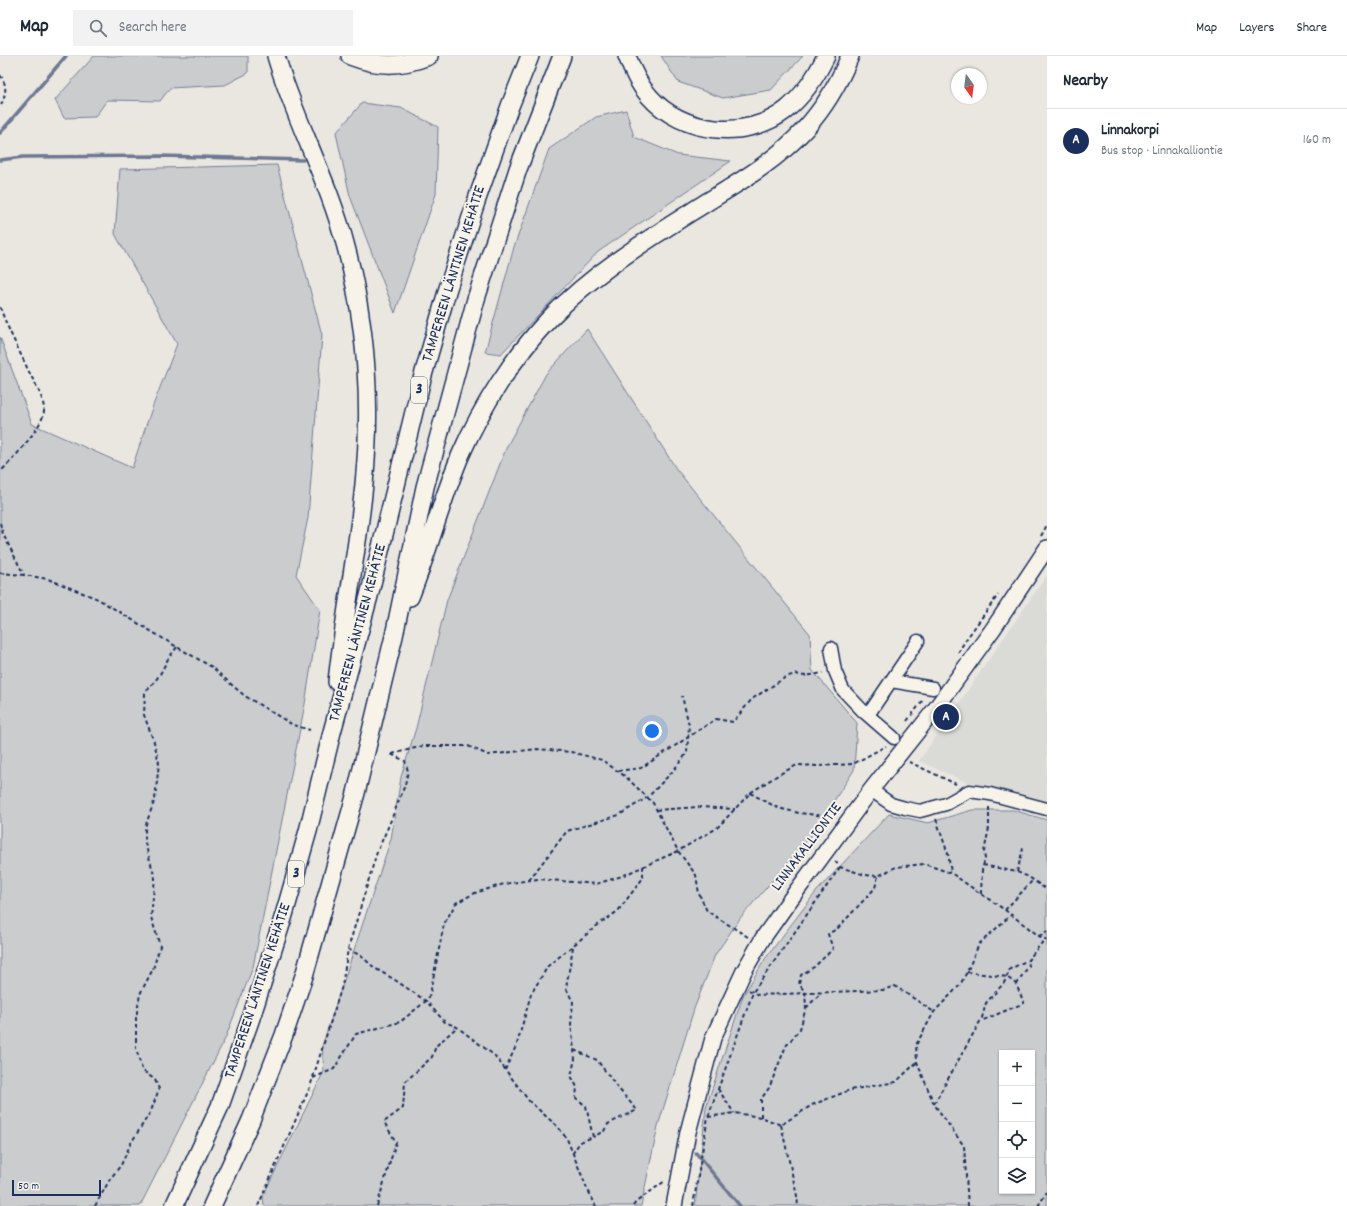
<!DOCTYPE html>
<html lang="en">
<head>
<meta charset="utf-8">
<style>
  :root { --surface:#fff; --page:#f2f2f3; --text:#1f2937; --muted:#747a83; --line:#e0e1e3; --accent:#1b2f5e }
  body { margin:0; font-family:Dekko,sans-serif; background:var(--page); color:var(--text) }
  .controls { position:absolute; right:12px; bottom:12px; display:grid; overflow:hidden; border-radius:0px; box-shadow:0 1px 3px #0004 }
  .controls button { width:36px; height:36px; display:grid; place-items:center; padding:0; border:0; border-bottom:1px solid var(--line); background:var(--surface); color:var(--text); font:20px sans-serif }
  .compass { position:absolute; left:951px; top:12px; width:36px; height:36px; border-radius:50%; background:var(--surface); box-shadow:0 1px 3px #0004; rotate:166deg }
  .scale { position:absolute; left:12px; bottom:10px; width:89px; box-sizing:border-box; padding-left:4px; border:2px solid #1b2f5e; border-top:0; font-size:11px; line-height:14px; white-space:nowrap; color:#1b2f5e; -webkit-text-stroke:3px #f7f3e8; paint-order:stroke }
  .you { position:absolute; left:652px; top:675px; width:14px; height:14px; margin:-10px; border:3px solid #fff; border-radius:50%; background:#1a73e8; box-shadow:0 0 0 6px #1a73e833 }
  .badge { display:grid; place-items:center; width:26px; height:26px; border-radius:50%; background:var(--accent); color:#fff; font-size:13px; font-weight:700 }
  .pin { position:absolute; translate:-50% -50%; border:2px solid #fff; box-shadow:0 1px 4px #0006 }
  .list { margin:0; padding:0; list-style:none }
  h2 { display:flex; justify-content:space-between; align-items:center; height:52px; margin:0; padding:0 16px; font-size:17px }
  h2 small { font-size:13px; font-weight:400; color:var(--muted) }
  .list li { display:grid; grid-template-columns:26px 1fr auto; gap:12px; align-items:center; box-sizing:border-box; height:64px; padding:0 16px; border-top:1px solid var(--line) }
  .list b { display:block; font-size:15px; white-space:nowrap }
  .list p { margin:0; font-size:13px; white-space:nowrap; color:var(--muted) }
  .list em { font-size:13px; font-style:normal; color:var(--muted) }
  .icon { flex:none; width:22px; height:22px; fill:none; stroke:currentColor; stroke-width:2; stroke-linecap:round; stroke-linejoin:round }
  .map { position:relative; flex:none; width:1047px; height:1150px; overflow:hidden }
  header { display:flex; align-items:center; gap:24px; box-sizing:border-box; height:56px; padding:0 20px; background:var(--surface); border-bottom:1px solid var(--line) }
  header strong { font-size:19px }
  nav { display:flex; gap:22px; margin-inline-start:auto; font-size:14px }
  .search { width:280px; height:36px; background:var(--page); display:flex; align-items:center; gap:10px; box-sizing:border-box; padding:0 14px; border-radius:0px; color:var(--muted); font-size:15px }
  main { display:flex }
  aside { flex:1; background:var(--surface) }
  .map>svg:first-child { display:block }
  .built { fill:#dadad6 }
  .green { fill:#cbcccd; stroke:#737e96; fill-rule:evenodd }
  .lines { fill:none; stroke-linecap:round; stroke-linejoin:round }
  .stream { stroke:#6d7892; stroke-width:3.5 }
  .minor-casing { stroke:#1b2f5e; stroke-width:15 }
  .major-casing { stroke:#1b2f5e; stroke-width:18 }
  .highway-casing { stroke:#1b2f5e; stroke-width:20 }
  .path { stroke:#1b2f5e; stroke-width:2; stroke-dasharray:4 3; stroke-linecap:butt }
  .minor { stroke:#f7f3e8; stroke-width:12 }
  .major { stroke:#f7f3e8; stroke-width:15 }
  .highway { stroke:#f7f3e8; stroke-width:17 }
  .labels { text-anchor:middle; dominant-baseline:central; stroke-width:4; stroke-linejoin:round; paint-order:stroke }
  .shield { fill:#f7f3e8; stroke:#5d6a87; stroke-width:1 }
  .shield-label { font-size:15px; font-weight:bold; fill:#1b2f5e }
  .street-label { font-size:16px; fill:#1b2f5e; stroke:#f7f3e8 }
</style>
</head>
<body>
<header>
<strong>Map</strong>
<div class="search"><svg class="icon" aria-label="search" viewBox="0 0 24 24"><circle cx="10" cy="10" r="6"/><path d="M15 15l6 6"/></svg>Search here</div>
<nav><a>Map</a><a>Layers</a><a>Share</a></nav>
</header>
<main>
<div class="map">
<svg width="1047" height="1150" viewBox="0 0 1047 1150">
  <rect width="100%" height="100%" fill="#eae7e0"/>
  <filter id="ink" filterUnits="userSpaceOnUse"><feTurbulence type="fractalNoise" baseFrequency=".025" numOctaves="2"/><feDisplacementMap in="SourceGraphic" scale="8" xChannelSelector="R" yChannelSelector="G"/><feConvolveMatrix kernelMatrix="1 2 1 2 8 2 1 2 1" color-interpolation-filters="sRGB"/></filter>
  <g filter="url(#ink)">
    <!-- built -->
    <path class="built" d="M 1047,519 L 1047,747 L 964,725 L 919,705 Z"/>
    <!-- green -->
    <path class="green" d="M 94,0 L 248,0 L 248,17 L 225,29 L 170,32 L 160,45 L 107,44 L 95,61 L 64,62 L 55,44 Z
      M 661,0 L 803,0 L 771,34 L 723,42 L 678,26 Z
      M 362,47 L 401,52 L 438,71 L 436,138 L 395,257 L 350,140 L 336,77 Z
      M 626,54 L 634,81 L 678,99 L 731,105 L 598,196 L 501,298 L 485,296 L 514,191 L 549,93 L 596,61 Z
      M 277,109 L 322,279 L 308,462 L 296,519 L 320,554 L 305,648 L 253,911 L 225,983 L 140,1150 L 0,1150 L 0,281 L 32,368 L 132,412 L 152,352 L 177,288 L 115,178 L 120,113 Z
      M 587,273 L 677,414 L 810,578 L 812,614 L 857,667 L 854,714 L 811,780 L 741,861 L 715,899 L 694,953 L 658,1070 L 641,1150 L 264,1150 L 263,1140 L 324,1015 L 322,990 L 391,783 L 401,721 L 416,672 L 447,544 L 507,390 L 546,318 Z
      M 972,754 L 1013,754 L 1047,764 L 1047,1150 L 695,1150 L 706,1051 L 743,940 L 765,903 L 816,836 L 889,758 L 928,767 ZM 1002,997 L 1032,997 L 1032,1135 L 1002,1135 Z"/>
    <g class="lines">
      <!-- stream -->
      <path class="stream" d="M 0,77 L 66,0
        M 0,104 L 23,101 L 162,100 L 303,104
        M 696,1097 L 740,1150"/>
      <!-- minor casing -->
      <g class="minor-casing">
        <path id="minor" d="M 831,592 L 835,615 L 843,634 L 863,655 L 894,682
          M 891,625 L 933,632
          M 868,659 L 918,585
          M 871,734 L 891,748 L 905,752 L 920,755 L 946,748 L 969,735 L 990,738 L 1047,753"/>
      </g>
      <!-- major casing -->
      <g class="major-casing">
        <path id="major" d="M 674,1150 L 688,1076 L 713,982 L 744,915 L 763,882 L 787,848 L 871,734 L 936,652 L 993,573 L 1047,492"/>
      </g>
      <!-- highway casing -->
      <g class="highway-casing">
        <path id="highway" d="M 276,0 C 295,65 329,125 346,191 C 366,267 372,349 364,428 C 358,494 344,559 337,626
          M 350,0 C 379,11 400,11 429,0
          M 627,0 C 632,14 639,29 649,40 C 682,78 746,85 786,54 C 804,39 816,21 826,0
          M 410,541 C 429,494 441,445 461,398 C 482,350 514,300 550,262 C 595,215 652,181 707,146 C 741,125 777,104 805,73 C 825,51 839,27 850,0
          M 174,1150 L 220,1050 L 252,959 L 284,859 L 308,775 L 332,676 L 369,540 L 422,323 L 448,232 L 476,146 L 510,50 L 530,0
          M 212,1150 L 251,1064 L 284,979 L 304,920 L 356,737 L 394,580 L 425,431 L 476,243 L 518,113 L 562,0"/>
      </g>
      <!-- path -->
      <path class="path" d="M 0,19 C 8,29 6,40 0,51
        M 0,251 C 8,274 20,296 30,318 C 36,329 44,342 44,355 C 44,369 11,406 0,416
        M 0,467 L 3,478 L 24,519
        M 1041,480 L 1047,469
        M 0,517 L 24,519 L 48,523 L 98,543 L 177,591 L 212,611 L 233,630 L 245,640 L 293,669 L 310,674
        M 958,597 L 965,585 L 998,539
        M 907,665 L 924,643
        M 392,698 L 423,690 L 468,690 L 488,699 L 537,693 L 571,696 L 602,704 L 626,721 L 653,747 L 678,795 L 696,819 L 699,838 L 707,855 L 748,881
        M 909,706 L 956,728
        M 618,715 L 641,712 L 716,663 L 733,666 L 752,643 L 786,621 L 795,618 L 805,620 L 823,617
        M 750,737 L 778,752 L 799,757 L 834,761
        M 656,754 L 700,751 L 735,753
        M 936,763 L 948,798 L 951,816
        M 835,805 L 840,811 L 865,819 L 878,820 L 896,811 L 924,808 L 951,817 L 981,838 L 1005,854 L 1039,880 L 1047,884
        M 983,809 L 1017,816 L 1029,821 L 1047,834
        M 1017,816 L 1024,789
        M 529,824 L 567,775 L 619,759 L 648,741 L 673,715 L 687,697 L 689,669 L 682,640
        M 981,838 L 982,814 L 985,803 L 984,796 L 989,772 L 989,751
        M 1005,854 L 1033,824
        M 1039,880 L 1047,875
        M 573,891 L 566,932 L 573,946 L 571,968 L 575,1003 L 571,1020 L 577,1031 L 576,1042 L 586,1050 L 593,1081 L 580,1086 L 573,1097
        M 348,893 L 361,900 L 376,913 L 395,924 L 426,945 L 445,966 L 457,971 L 495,1000 L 529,1045 L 558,1071 L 567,1083 L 586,1130 L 596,1150
        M 967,916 L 1007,921 L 1016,928 L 1024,947 L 981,965
        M 1016,928 L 1029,910 L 1028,904
        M 749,934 L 758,939 L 883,934 L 895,930 L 934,956
        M 806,952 L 821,937
        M 574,994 L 597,1004 L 617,1031 L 637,1054 L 608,1068 L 604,1075 L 593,1081
        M 505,1014 L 517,988 L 531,938 L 548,910 L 598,869 L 618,855 L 643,822 L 643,811
        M 313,1022 L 334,1013 L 356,978 L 400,966 L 426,945 L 430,938 L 444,868 L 456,847 L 475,837 L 504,828 L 538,823 L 596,828 L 622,820 L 678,795 L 717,772 L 750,737 L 778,719 L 797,709 L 819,710 L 853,708 L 886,690
        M 718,1033 L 734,1057
        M 934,1048 L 982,962 L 986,947 L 1004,927 L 1010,913 L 1028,904 L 1045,883
        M 708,1061 L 734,1057 L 761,1061 L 781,1069 L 812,1049 L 850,1034 L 896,1026 L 917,1006
        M 761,1061 L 761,1043 L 769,1032 L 786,990 L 800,973 L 806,952 L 805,936 L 799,928 L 801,919 L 814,911 L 833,893 L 828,878 L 838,872 L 875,832 L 878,820
        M 781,1069 L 797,1140 L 798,1150
        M 95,1150 L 110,1123 L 121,1109 L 131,1087 L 151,1055 L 159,1033 L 155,1024 L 142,1014 L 136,992 L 136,962 L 140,938 L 153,913 L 160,890 L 151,861 L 155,822 L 145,787 L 145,771 L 155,743 L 159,707 L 154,686 L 144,659 L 145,637 L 159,620 L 168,603 L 177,591
        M 258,1150 L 310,1031 L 342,930 L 348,893 L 377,796 L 389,769 L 405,729 L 408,715 L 405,705 L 391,698
        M 377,1150 L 396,1086 L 384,1066 L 403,1052 L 405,1026 L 432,1001 L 436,990 L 457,971
        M 633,1150 L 636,1146 L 665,1125
        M 693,1150 L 708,1061 L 753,936 L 840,811
        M 968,1150 L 964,1090 L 934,1048 L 917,1006 L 916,989 L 934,956 L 960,929 L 967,916 L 979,888 L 1011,859
        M 1038,1150 L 1047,1136"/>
      <!-- minor -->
      <use href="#minor" class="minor"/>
      <!-- major -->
      <use href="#major" class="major"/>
      <!-- highway -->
      <use href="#highway" class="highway"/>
    </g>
  </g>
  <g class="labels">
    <!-- shield labels -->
    <g class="shield">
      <rect x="411" y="321" width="16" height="26" rx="3"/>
      <rect x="288" y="805" width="16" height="26" rx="3"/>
    </g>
    <g class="shield-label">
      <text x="419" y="334">3</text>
      <text x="296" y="818">3</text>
    </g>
    <!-- street labels -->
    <g class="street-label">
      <text transform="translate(454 218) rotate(-73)">TAMPEREEN LÄNTINEN KEHÄTIE</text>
      <text transform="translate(358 577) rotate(-75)">TAMPEREEN LÄNTINEN KEHÄTIE</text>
      <text transform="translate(807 791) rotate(-53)">LINNAKALLIONTIE</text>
      <text transform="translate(258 935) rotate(-72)">TAMPEREEN LÄNTINEN KEHÄTIE</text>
    </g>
  </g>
</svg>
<div class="controls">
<button>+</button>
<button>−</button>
<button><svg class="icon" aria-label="locate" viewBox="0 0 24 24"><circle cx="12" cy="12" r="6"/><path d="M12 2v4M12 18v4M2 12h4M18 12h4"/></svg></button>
<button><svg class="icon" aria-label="layers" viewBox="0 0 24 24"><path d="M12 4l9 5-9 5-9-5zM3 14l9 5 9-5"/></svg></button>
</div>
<svg class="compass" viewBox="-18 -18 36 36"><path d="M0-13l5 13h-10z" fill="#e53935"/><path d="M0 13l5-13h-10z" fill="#747a83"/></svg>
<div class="scale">50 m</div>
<div class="you"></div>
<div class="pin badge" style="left:946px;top:661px">A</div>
</div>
<aside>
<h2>Nearby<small></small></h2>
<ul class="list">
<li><span class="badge">A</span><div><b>Linnakorpi</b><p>Bus stop · Linnakalliontie</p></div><em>160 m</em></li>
</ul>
</aside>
</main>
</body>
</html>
